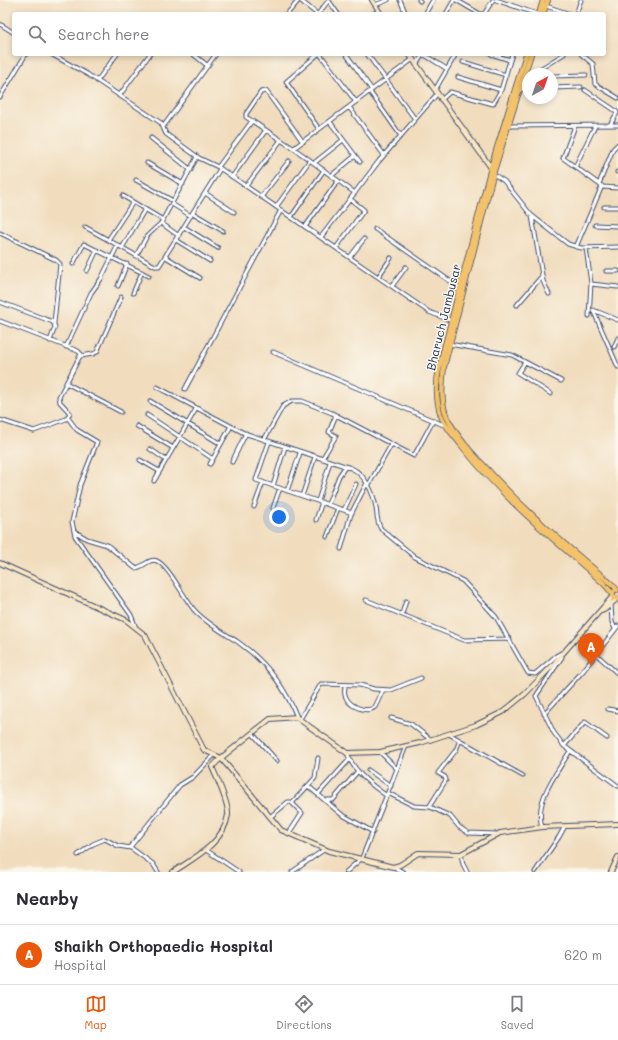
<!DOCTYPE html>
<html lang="en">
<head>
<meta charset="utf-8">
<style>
  :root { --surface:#fff; --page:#f7f7f7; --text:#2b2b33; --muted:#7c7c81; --line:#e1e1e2; --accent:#ea580c }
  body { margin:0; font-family:Mali,sans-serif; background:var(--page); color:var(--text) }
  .compass { position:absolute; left:522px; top:68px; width:36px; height:36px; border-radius:50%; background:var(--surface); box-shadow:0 2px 6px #0003; rotate:40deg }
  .you { position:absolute; left:279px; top:517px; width:14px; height:14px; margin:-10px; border:3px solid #fff; border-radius:50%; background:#1a73e8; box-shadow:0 0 0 6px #1a73e833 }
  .badge { display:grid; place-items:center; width:26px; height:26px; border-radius:50%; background:var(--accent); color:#fff; font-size:13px; font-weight:700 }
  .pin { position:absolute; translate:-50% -33px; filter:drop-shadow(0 1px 2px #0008) }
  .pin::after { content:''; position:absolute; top:21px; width:14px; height:12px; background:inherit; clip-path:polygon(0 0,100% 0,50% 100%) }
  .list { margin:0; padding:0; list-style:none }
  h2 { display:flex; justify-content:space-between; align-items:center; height:52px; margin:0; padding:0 16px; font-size:17px }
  h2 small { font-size:13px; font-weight:400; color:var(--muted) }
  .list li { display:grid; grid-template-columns:26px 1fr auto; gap:12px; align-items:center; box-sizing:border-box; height:60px; padding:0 16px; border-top:1px solid var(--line) }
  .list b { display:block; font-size:15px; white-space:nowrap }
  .list p { margin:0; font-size:13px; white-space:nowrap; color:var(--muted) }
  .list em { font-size:13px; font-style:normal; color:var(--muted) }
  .icon { flex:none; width:22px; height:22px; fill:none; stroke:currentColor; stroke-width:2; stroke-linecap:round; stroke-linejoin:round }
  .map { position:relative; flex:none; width:618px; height:872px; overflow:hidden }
  .search { position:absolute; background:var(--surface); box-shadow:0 2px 6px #0003; left:12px; right:12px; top:12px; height:44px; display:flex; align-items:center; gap:10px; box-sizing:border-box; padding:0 14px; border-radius:4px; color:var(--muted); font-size:15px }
  .sheet { height:112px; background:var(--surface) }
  nav { display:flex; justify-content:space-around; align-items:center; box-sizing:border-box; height:56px; border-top:1px solid var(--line); background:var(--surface); font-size:11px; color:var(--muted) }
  nav a { display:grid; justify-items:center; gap:2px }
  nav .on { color:var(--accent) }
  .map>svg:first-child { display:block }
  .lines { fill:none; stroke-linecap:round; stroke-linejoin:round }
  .street-casing { stroke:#3b496c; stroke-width:5 }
  .secondary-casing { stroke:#3b496c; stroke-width:6 }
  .primary-casing { stroke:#3b496c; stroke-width:6 }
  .street { stroke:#fff; stroke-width:3 }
  .secondary { stroke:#fbe7c3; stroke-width:4 }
  .primary { stroke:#f4c26a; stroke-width:4.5 }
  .labels { text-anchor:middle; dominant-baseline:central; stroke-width:3; stroke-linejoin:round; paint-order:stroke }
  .street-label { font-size:12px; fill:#1b2f5e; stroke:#fbf7ec }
</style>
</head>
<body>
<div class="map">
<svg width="618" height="872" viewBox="0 0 618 872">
  <rect width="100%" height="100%" fill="#fbf7ec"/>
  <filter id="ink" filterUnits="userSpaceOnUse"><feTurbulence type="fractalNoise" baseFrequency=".025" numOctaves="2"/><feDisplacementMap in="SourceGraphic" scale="8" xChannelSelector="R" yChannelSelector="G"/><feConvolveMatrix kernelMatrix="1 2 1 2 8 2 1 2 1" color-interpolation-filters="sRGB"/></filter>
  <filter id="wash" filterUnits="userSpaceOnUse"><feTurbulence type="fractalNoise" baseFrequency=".012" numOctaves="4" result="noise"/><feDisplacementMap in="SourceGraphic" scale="16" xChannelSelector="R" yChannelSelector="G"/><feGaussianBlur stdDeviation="0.9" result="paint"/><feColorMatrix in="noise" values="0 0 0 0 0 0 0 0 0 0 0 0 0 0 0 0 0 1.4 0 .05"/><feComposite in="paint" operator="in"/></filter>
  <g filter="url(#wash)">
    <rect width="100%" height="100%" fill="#f1ddbe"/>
  </g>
  <g filter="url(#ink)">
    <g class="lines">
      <!-- street casing -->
      <g class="street-casing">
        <path id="street" d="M 300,0 L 317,14
          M 400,0 L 406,14
          M 419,0 L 420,1
          M 456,0 L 480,14
          M 496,0 L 537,14
          M 329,1 L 338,14
          M 375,5 L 388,0
          M 546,6 L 570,14
          M 287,14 L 299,0
          M 318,14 L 329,0
          M 373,14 L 378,11
          M 425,14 L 433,0
          M 446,14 L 454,0
          M 484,14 L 493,0
          M 576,14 L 581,0
          M 0,24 L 14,33
          M 51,54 L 87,74 L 161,123 L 166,134 L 199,158 L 218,167 L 429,312 L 452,321
          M 193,54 L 208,66
          M 318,54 L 286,82 L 319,129
          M 320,54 L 356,102
          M 346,54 L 372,90
          M 367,54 L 415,119
          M 423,54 L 447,69
          M 491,54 L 510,60
          M 581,54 L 593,64 L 595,84 L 618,98
          M 463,62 L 506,75
          M 416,65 L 423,54
          M 532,74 L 564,54
          M 552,76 L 586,75
          M 458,77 L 501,90
          M 97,81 L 117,54
          M 552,88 L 581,87
          M 520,89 L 528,89
          M 435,90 L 456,54
          M 585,90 L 616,111 L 617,113 L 610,125
          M 370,92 L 401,136
          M 119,96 L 150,54
          M 0,97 L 26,54
          M 441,100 L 450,92 L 493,104 L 501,90 L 512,54
          M 349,107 L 384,155
          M 330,122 L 360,162
          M 508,126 L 618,125
          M 575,126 L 563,158 L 603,187 L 618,188
          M 163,127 L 216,54
          M 151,138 L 191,170
          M 303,142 L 266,91 L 261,92 L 246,114 L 246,117 L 296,150 L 355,193
          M 294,148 L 413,59
          M 147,163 L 183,184
          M 314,163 L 343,140
          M 218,167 L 252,121
          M 575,167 L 595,126
          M 617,172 L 618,172
          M 493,174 L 504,181 L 531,215 L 568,244 L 581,248 L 618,247
          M 331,176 L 355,156
          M 232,177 L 266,130
          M 136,180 L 173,201
          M 599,184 L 613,149 L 618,144
          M 246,186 L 281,140
          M 205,193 L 234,212
          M 123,196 L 163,220
          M 261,197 L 289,161
          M 172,204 L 191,216
          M 276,207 L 310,160
          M 604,207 L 618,207
          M 193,213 L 223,231
          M 532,216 L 543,281 L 549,294
          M 291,217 L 324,170
          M 595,225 L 618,226
          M 85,227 L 155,266 L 159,266 L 220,169
          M 184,227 L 218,248
          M 305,227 L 338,181
          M 375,229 L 460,288
          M 0,233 L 56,260 L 60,264 L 54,323
          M 179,236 L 161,223 L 197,157
          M 321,237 L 379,161 L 437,94
          M 108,240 L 133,202
          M 176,240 L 210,261
          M 576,247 L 602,186
          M 122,248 L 145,209
          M 336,248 L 364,210 L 350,199
          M 586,248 L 591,283 L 589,316
          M 136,256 L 147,236 L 161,223
          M 166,257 L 200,278
          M 350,257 L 364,239
          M 73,264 L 84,244 L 149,276
          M 87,271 L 97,250
          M 606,271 L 618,271
          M 378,277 L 391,258
          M 591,284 L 618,287
          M 118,286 L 127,264
          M 392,286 L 406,267
          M 133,293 L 142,272
          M 0,302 L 53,322 L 55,327 L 50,341
          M 517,305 L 542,276
          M 593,310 L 618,367
          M 593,310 L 618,320
          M 0,321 L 78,351 L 81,354 L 59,397 L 60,402 L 70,413 L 66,419 L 34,431 L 0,420
          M 449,344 L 512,355 L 561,381
          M 66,347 L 91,293 L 101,279 L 118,245
          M 614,347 L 618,338
          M 273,352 L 446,426
          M 81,356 L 93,354 L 97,352 L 121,297
          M 525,362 L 518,373 L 551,394
          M 66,383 L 121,412
          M 157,387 L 244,433 L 351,468 C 365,474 373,492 376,507 C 377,515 377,523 381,529 L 415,557 L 463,581 L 496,617 L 528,673 L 535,674 L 556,656 L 563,652
          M 185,389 L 281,210
          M 150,401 L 221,444
          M 147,415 L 213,459
          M 68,418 L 77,430 L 97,442 L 80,485 L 72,522 L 75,536 L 131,615 L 136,628
          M 137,426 L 173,448
          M 264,440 L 283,406 L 292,401 L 302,401 L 332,413 L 414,456 L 433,421
          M 269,442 L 256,480 L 352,513
          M 150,449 L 166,460
          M 322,459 L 336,436 L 329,432 L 336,415
          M 140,460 L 159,471
          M 232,462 L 246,433
          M 210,464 L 231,426
          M 154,481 L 196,409
          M 273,486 L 285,447
          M 368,486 L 391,445
          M 287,491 L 300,453
          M 302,496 L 315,457
          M 318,501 L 330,462
          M 328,504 L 339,476 L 345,467
          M 254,507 L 263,482
          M 273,508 L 280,488
          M 344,510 L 356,484
          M 316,520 L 322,502
          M 74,531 L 87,539 L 107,545 L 135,568 C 143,568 150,557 157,561 C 170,567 185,601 196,612 C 208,624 224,633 238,642 C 265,661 285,687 297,717
          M 327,537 L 338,508
          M 341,549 L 351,514 L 367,483
          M 366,600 L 464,640 L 510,639
          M 611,604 L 612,622 L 615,629
          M 402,614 L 406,601
          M 596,654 L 618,674
          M 562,657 L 536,696 L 554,733 L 564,746 L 618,786
          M 345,685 C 345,688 344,692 345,695 C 348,706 366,714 375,707 L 383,690
          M 608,709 L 618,711
          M 544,714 L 583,671 L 618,626
          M 391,718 L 411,724 L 431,740
          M 300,719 L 321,684 L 360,685 L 374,689 L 391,690 L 421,678
          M 252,733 L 277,761
          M 449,734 L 523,776
          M 564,746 L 585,722 L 607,738
          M 380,752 L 397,769
          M 347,753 C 354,772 371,785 387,796
          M 368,770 L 391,786
          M 308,786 L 341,814 L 373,832
          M 388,793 L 414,806 L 430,807 L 450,816 L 459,827 L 468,833 L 496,834
          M 318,794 L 349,760
          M 326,800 L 333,800 L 358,771
          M 292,803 L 315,778 L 318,758
          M 429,807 L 446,780 L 445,777 L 438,773 L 456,750 L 460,740
          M 270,817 L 288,802 L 291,802 L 302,813 L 289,833
          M 542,827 C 534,800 557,773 570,751
          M 130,847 L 180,785 L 193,777 L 214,755
          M 206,850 L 239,872
          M 461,854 L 463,864 L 467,872
          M 78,855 L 93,844 L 105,839 L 118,846 L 131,848 L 153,864 L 158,872
          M 394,867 L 403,872
          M 292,872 L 325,849
          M 346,872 L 362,858 L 406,746
          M 535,872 L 559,837 L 565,826"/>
      </g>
      <!-- secondary casing -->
      <g class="secondary-casing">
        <path id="secondary" d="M 372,0 L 381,14
          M 409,54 L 492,169
          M 0,563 L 126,620 L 145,635 L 204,750 L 221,758 L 270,719 L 296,717 L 347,753 L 380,752 L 420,743 L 476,725 L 503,712 L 525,694 L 551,667 L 613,596
          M 599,612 L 604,610 L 617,599
          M 173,872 C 194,858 224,843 228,815 C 229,804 217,778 212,767 L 221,758 L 281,830 L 329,851 L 393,867 L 400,865 L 418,853 L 461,854 L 500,833 L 543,827 L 618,824
          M 611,872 L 618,857"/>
      </g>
      <!-- primary casing -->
      <g class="primary-casing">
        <path id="primary" d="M 539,14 L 543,0
          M 543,14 L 548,0
          M 526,54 L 491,167 L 439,368 C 436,383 436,401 441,416 C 445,427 455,437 462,446 C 504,500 552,537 603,583 L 613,594
          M 531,54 L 494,171 L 444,367 C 442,385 440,405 449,421 C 459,440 475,456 489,471 C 527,513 570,549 613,585 L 617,590
          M 613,592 L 613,597 L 618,599"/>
      </g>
      <!-- street -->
      <use href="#street" class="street"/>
      <!-- secondary -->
      <use href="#secondary" class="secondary"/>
      <!-- primary -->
      <use href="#primary" class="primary"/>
    </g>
  </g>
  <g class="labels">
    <!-- street labels -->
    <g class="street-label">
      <text transform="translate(443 317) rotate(-76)">Bharuch Jambusar</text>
    </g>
  </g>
</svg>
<svg class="compass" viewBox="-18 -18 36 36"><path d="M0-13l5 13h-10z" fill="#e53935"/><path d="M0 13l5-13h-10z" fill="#7c7c81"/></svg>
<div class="you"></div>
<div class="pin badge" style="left:591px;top:666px">A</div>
<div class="search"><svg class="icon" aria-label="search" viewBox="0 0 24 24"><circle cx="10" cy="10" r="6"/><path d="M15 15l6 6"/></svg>Search here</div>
</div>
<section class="sheet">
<h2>Nearby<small></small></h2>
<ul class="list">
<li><span class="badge">A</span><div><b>Shaikh Orthopaedic Hospital</b><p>Hospital</p></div><em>620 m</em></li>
</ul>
</section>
<nav>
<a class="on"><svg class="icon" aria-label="map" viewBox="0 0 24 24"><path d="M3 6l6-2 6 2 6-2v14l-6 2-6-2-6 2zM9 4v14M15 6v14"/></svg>Map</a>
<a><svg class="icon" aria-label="directions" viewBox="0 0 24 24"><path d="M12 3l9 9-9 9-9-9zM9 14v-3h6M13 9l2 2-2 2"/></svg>Directions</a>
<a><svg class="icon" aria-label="saved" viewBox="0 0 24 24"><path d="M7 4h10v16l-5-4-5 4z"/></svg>Saved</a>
</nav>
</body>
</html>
